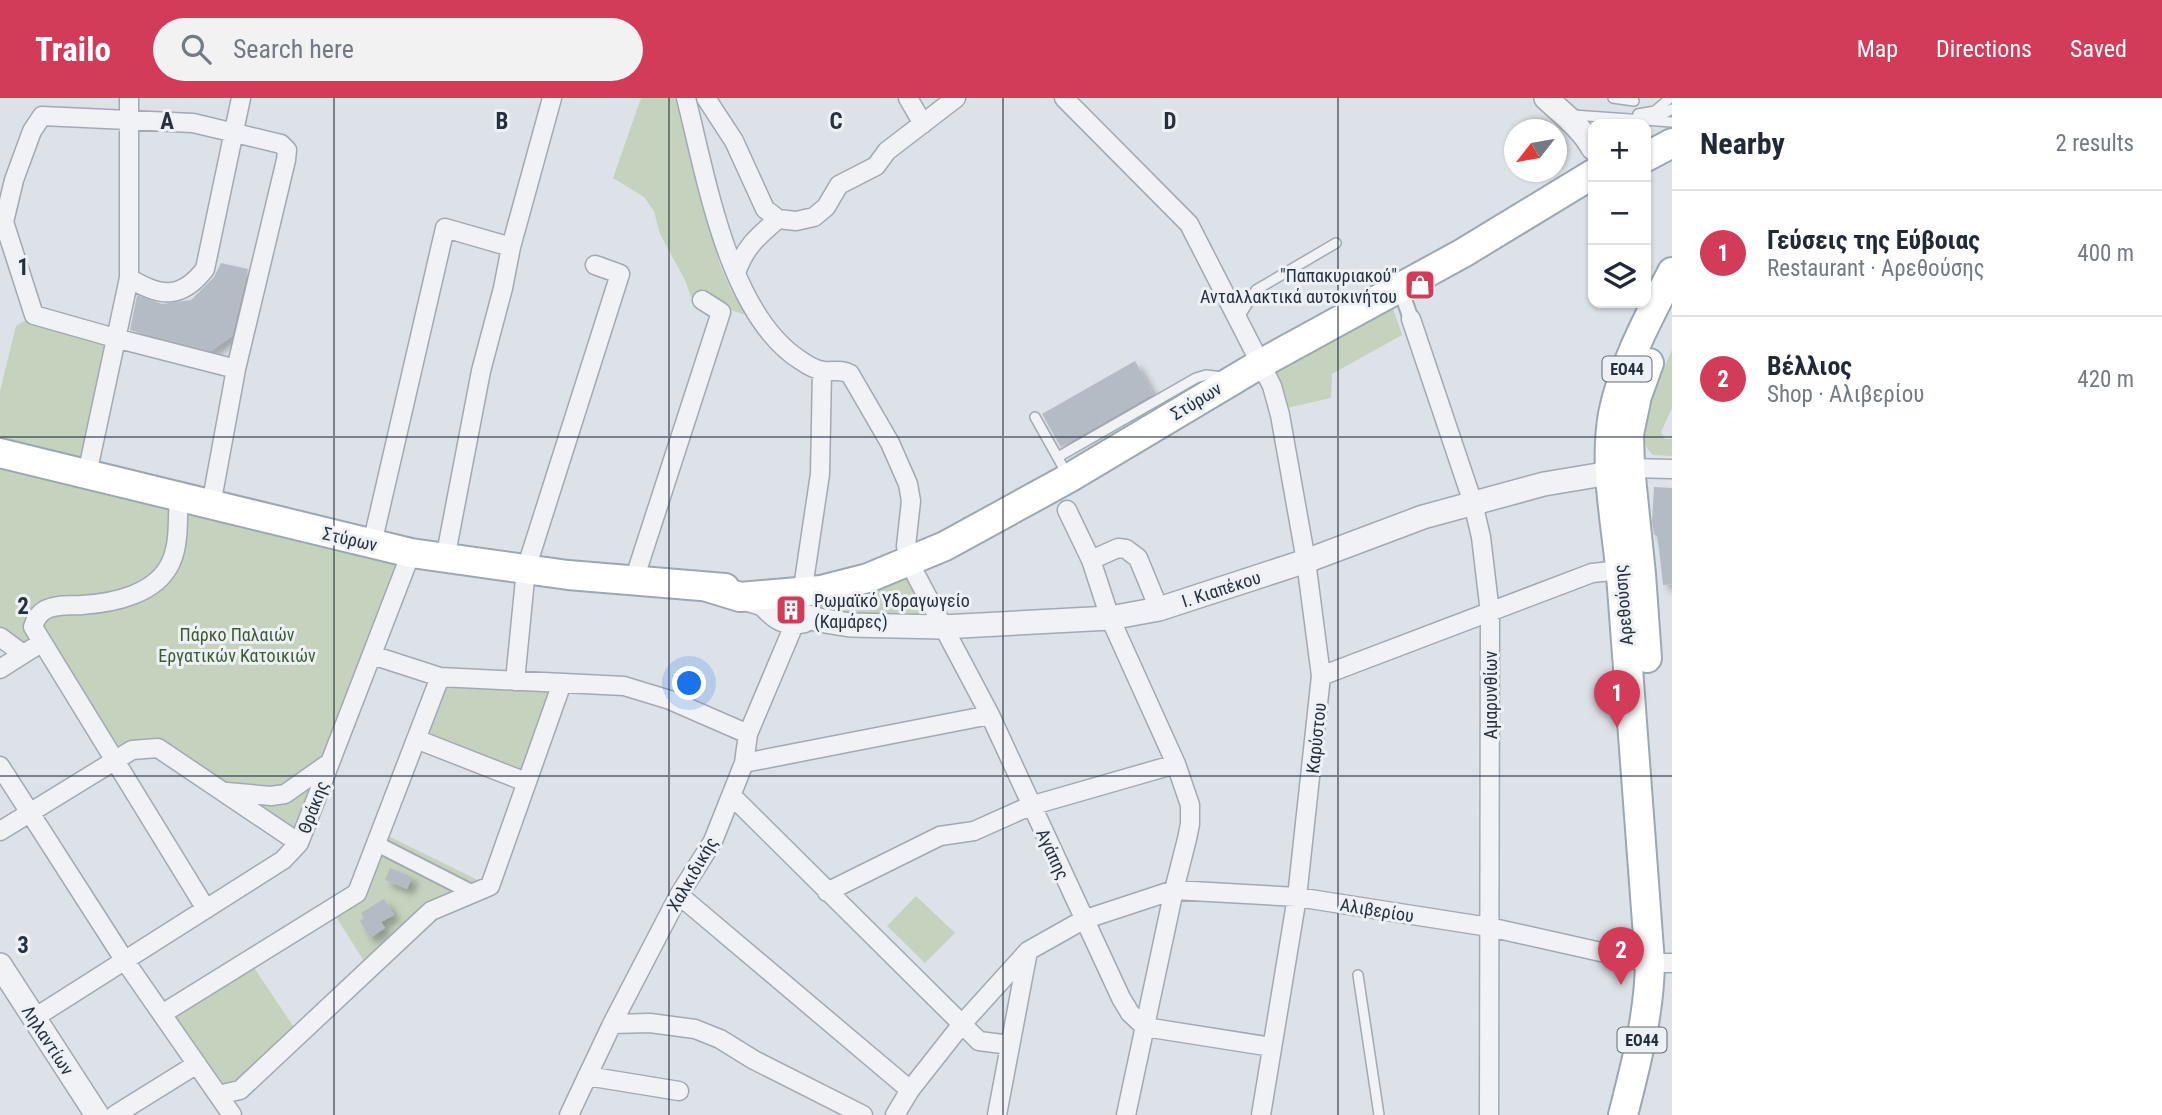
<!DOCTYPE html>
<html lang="en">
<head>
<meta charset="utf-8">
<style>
  :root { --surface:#fff; --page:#f2f2f3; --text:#1f2937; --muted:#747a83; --line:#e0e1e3; --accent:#d33c58 }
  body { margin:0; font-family:"Roboto Condensed",sans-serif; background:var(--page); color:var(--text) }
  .controls { position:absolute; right:21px; top:21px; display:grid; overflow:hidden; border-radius:14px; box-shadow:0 2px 5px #0004 }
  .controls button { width:63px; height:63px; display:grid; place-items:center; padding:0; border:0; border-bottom:2px solid var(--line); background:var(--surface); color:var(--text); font:35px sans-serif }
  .compass { position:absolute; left:1504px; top:21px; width:63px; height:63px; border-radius:50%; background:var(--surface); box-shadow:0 2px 5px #0004; rotate:239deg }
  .you { position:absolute; left:690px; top:586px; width:24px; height:24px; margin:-18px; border:5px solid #fff; border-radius:50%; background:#1a73e8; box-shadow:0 0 0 10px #1a73e833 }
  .badge { display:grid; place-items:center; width:46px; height:46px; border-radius:50%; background:var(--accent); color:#fff; font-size:23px; font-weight:700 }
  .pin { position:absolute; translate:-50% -58px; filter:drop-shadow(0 2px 4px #0008) }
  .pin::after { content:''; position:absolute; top:37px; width:24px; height:21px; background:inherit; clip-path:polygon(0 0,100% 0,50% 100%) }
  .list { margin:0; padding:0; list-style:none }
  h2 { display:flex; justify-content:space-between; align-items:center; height:91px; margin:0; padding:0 28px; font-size:30px }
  h2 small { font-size:23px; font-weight:400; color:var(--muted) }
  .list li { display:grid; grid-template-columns:46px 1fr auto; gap:21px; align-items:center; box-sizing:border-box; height:126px; padding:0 28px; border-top:2px solid var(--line) }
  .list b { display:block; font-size:26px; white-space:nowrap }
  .list p { margin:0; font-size:23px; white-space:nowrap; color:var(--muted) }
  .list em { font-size:23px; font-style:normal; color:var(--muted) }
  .icon { flex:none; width:38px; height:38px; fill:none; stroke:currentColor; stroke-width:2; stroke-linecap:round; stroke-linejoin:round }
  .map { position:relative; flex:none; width:1672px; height:1017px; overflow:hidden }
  header { display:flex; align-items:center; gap:42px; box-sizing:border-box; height:98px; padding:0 35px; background:var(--accent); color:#fff }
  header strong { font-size:33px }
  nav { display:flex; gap:38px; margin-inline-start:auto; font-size:24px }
  .search { width:490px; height:63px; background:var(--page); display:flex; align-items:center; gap:18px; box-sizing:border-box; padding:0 24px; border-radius:38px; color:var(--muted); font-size:26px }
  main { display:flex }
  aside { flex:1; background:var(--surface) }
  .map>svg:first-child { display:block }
  .green { fill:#c4d2be }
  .building { fill:#b4bbc5; filter:url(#shadow) }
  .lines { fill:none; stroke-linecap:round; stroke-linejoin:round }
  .service-casing { stroke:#a2a9b2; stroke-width:12 }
  .pedestrian-casing { stroke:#a2a9b2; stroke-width:18 }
  .minor-casing { stroke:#a2a9b2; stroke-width:21 }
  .tertiary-casing { stroke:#a2a9b2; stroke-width:26 }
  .primary-casing { stroke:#9ca7b4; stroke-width:32 }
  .service { stroke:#f0f2f6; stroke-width:9 }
  .pedestrian { stroke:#f0f2f6; stroke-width:14 }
  .minor { stroke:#f0f2f6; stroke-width:18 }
  .tertiary { stroke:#f0f2f6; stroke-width:23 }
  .primary { stroke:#fff; stroke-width:28 }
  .grid { fill:none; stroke:#26303f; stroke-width:2; stroke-opacity:0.55 }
  .labels { text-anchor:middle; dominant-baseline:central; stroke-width:6; stroke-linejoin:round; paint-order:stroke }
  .shield { fill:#edf1f5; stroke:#626a76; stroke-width:2 }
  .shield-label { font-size:16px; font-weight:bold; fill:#26303f }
  .poi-label { font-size:18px; fill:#26303f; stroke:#edf1f5; text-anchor:end }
  .street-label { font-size:18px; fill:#26303f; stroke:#edf1f5 }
  .park-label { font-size:18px; fill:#3c5b33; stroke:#edf1f5 }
  .grid-label { font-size:23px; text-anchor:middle; font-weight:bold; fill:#26303f; stroke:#edf1f5; stroke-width:6; stroke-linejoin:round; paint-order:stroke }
</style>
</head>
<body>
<header>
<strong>Trailo</strong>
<div class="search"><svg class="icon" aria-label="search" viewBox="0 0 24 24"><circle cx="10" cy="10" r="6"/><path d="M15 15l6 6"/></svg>Search here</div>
<nav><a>Map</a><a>Directions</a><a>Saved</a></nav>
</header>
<main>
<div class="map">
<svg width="1672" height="1017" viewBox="0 0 1672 1017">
  <defs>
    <filter id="shadow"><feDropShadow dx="6" dy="6" stdDeviation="3.5" flood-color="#0004"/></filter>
  </defs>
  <rect width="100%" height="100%" fill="#dde2e8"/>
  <!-- green -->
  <path class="green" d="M 641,0 L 675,0 L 720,167 L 731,192 L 746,217 L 691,199 L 685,182 L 660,136 L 654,113 L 644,99 L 613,80 Z
    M 1393,210 L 1402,237 L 1332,276 L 1331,300 L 1282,311 L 1273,275 Z
    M 34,217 L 115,240 L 87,376 L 411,455 L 299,745 L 158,650 L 115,661 L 41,545 L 23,556 L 0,539 L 0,293 L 16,228 Z
    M 1672,252 L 1672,310 L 1661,334 L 1665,341 L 1672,341 L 1672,358 L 1653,357 C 1649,353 1645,349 1645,343 C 1644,316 1661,276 1672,252 Z
    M 909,464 L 942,529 L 819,522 L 821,492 Z
    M 440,579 L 562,585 L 526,684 L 416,641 Z
    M 380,734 L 490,788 L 431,813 L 369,871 L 331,811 L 357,795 Z
    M 916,798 L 955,835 L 925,865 L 887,828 Z
    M 249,862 L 299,937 L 218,997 L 162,916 Z"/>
  <!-- building -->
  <path class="building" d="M 221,165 L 248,171 L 232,238 L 211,253 L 130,232 L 137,197 L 162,206 L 191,202 L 214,179 Z
    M 1135,263 L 1153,296 L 1061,349 L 1042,316 Z
    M 1654,389 L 1672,390 L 1672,486 L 1663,487 L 1659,451 L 1657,438 L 1654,437 L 1652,423 Z
    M 390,770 L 412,779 L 407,791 L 385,782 Z
    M 384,801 L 394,817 L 381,824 L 385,830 L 370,840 L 360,823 L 364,820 L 361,815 Z"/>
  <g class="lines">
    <!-- service casing -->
    <g class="service-casing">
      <path id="service" d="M 1613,0 L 1634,3
        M 1638,16 L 1655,13 L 1670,0
        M 1573,17 L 1672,24
        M 1652,22 L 1672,11
        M 1238,221 L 1256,192 L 1336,145
        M 1035,319 L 1068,378
        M 1058,359 L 1196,280 L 1206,277 L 1223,279
        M 1358,877 L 1379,1017"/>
    </g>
    <!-- pedestrian casing -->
    <g class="pedestrian-casing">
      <path id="pedestrian" d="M 1400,190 L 1411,221
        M 377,746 L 473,795"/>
    </g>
    <!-- minor casing -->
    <g class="minor-casing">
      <path id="minor" d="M 686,0 C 706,78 728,216 800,262 C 807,267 816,272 824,273 C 834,274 842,271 850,276 L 890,345 L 908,386 L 911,403 L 906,448 L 909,464 L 990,617 L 1121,900 L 1130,915 L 1145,929 L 1272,949
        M 706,0 L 734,43 L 765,111 L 778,121 L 796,123 L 814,119 L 826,109 L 839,87 L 876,68 L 887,53 L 956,0
        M 908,0 L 923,26
        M 1064,0 L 1189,126 L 1272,288 L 1280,317 L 1306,463 L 1321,578 L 1297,799 L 1261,1017
        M 736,175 C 745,149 757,139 778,121
        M 129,180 C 160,199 181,202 205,171 L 241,0
        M 1411,221 L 1473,405 L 1481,439 L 1490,515 L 1489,1017
        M 1630,370 L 1672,371
        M 87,376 L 129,180 L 129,0
        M 179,399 C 177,420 180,444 171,464 C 157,496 114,505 82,507 C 70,508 56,506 45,512 C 38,516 35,522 33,529 L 206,811
        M 211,407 L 236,271 L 286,62 L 287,52 L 281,46 L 193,25 L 42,18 L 32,33 L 14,82 L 4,124 L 34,217 L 115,240 L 236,271
        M 1067,412 L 1091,462
        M 372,446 L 445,130 L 511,149
        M 445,461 L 481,273 L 503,190 L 511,149 L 552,0
        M 634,482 L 721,214 L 702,202
        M 804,483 L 820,376 L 822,273
        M 760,506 C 773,521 784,530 805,525
        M 0,539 L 23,556
        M 372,557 L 440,579 L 624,588 L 670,602 L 748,636
        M 0,571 L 41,545
        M 1321,578 L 1592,475 L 1621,472
        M 515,583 L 526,471 L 620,176 L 595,167
        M 416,641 L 526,684
        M 744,665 L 990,617
        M 0,668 L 125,863 L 232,1017
        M 227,694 L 271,698 L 285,696 L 329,665
        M 732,698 L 979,943 L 1010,947
        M 0,733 L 132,652 L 158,650 L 299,745
        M 827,794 L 940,738 L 974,733 L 1030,708 L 1176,666
        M 679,797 L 910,992
        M 162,916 L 357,795 L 440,579
        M 34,920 L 283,762 L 299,745 L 411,455
        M 612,926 L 650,925 L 695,931 L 720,941 L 754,962 L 863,1017
        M 587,978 L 679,993
        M 218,997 L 240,992 L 431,813 L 490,788 L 562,585
        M 115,1017 L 197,966
        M 569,1017 L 612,926 L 679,797 L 713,743 L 744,665 L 748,636 L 794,527
        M 895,1017 L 910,992 L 962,926 L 1028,853 L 1083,822 L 1174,792 L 1297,799 L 1489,829 L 1650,865 L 1672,865
        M 997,1017 L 1028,853
        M 1126,1017 L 1174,792 L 1187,741 L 1190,726 L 1190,707 L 1176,666 L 1110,520 L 1091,462 L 1118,450 L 1126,451 L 1138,460 L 1159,511"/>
    </g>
    <!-- tertiary casing -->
    <g class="tertiary-casing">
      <path id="tertiary" d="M 1546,0 C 1563,16 1582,30 1593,50
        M 746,501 L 819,522 L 850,527 L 942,529 L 1110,520 L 1159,511 L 1306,463 L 1423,419 L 1544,386 L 1610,375
        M 0,867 L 97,1017"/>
    </g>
    <!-- primary casing -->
    <g class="primary-casing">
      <path id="primary" d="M 1646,59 L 1672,45
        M 0,355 L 411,455 L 568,477 L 725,490
        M 707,489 L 740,499 L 821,492 L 868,480 L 945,448 L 1069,380 L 1260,266 L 1463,155 L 1593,76
        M 1647,560 L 1641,476 L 1630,370 L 1629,336 L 1637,298 L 1649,265
        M 1623,1017 C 1636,966 1649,918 1650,865 C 1641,740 1631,615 1622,490 C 1618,433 1603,373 1613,316 C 1623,266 1649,219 1672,174"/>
    </g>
    <!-- service -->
    <use href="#service" class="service"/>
    <!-- pedestrian -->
    <use href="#pedestrian" class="pedestrian"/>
    <!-- minor -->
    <use href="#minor" class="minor"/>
    <!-- tertiary -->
    <use href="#tertiary" class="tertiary"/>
    <!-- primary -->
    <use href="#primary" class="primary"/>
  </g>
  <!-- grid -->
  <path class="grid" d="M 334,0 L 334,1017M 669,0 L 669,1017M 1003,0 L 1003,1017M 1338,0 L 1338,1017M 0,339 L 1672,339M 0,678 L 1672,678"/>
  <!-- icons -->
  <defs>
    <g id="shop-square" transform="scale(1.575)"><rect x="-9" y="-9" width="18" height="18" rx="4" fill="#d33c58" stroke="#edf1f5"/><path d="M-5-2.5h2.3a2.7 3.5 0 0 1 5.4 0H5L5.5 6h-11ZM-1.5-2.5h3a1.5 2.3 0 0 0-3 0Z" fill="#fff"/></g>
    <g id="building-square" transform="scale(1.575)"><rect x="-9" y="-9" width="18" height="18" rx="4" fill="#d33c58" stroke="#edf1f5"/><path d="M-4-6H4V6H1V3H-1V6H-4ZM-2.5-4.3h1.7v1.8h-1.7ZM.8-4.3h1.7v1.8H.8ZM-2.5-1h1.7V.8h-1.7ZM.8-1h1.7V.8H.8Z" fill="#fff"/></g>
  </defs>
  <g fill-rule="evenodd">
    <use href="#shop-square" x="1420" y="187"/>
    <use href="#building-square" x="791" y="512"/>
  </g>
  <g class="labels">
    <!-- shield labels -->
    <g class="shield">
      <rect x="1602.5" y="258.5" width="49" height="25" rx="5"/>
      <rect x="1617.5" y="929.5" width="49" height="25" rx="5"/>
    </g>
    <g class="shield-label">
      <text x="1627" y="271">ΕΟ44</text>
      <text x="1642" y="942">ΕΟ44</text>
    </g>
    <!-- poi labels -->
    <g class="poi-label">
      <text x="1397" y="177">"Παπακυριακού"<tspan x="1397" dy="21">Ανταλλακτικά αυτοκινήτου</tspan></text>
      <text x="814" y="502" text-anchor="start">Ρωμαϊκό Υδραγωγείο<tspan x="814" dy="21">(Καμάρες)</tspan></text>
    </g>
    <!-- street labels -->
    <g class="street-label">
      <text transform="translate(1196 303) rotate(-31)">Στύρων</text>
      <text transform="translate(350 441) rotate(13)">Στύρων</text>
      <text transform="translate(1221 491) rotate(-18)">Ι. Κιαπέκου</text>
      <text transform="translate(1623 507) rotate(-95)">Αρεθούσης</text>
      <text transform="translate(1490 597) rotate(-90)">Αμαρυνθίων</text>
      <text transform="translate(1316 640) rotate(-84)">Καρύστου</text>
      <text transform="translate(313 709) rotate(-69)">Θράκης</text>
      <text transform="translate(1053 756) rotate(65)">Αγάπης</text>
      <text transform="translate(692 776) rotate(-60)">Χαλκιδικής</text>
      <text transform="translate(1377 812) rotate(9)">Αλιβερίου</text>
      <text transform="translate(48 942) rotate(57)">Ληλαντίων</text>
    </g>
    <!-- park labels -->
    <g class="park-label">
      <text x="237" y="536">Πάρκο Παλαιών<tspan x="237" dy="21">Εργατικών Κατοικιών</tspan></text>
    </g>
  </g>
  <g class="grid-label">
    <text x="167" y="31">A</text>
    <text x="502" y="31">B</text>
    <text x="836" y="31">C</text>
    <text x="1170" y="31">D</text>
    <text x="23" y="177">1</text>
    <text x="23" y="516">2</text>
    <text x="23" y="855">3</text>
  </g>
</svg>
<div class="controls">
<button>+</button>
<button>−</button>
<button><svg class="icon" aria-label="layers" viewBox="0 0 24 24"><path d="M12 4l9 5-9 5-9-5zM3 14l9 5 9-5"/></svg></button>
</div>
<svg class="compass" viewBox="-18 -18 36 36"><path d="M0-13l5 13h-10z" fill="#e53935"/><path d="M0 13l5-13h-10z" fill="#747a83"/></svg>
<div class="you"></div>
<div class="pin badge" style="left:1617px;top:630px">1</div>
<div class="pin badge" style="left:1621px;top:887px">2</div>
</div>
<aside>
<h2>Nearby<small>2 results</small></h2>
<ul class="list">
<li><span class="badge">1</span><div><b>Γεύσεις της Εύβοιας</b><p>Restaurant · Αρεθούσης</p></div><em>400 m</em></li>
<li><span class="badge">2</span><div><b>Βέλλιος</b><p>Shop · Αλιβερίου</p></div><em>420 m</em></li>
</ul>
</aside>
</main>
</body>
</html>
